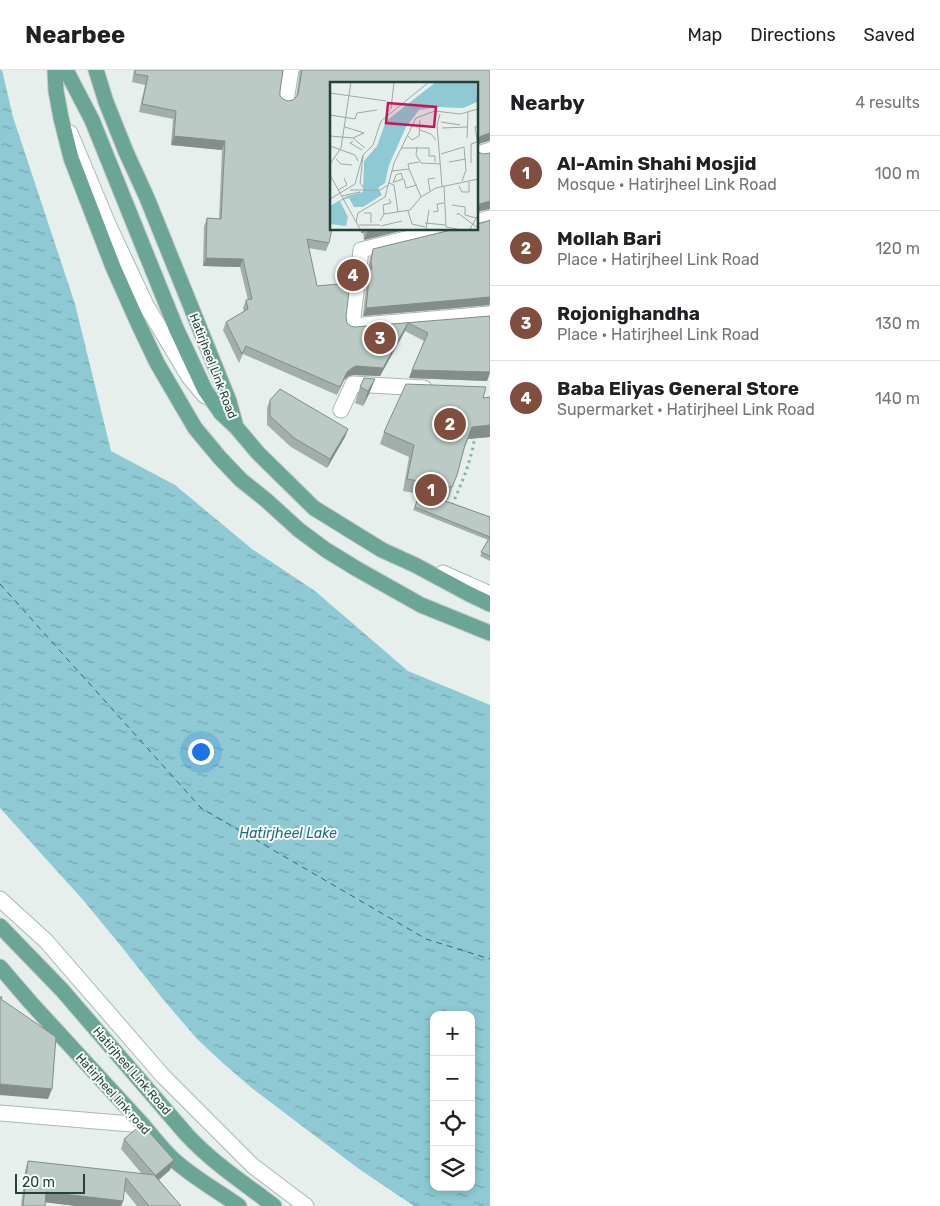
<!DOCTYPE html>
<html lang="en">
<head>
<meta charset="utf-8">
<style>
  :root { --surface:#fff; --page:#f6f6f6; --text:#202124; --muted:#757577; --line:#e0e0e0; --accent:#7f4e3f }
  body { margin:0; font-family:Rubik,sans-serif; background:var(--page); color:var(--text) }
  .controls { position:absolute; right:15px; bottom:15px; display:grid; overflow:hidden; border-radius:10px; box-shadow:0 2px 8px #0003 }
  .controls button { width:45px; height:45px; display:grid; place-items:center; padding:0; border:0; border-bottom:1px solid var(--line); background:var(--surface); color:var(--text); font:25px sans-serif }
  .scale { position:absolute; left:15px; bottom:12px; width:70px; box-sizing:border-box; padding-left:5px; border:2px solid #24423a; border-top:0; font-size:14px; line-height:18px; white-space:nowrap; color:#24423a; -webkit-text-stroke:4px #f7fbf9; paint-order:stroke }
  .you { position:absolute; left:200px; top:681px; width:18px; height:18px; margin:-12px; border:4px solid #fff; border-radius:50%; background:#1a73e8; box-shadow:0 0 0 8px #1a73e833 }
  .badge { display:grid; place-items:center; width:32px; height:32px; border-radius:50%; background:var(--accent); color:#fff; font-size:16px; font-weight:700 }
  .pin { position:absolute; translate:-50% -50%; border:2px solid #fff; box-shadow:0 1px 5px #0006 }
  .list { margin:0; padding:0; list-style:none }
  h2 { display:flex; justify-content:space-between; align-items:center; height:65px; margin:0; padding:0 20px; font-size:21px }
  h2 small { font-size:16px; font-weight:400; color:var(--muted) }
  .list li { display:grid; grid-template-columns:32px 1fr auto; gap:15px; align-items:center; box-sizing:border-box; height:75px; padding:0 20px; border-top:1px solid var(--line) }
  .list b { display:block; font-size:19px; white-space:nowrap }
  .list p { margin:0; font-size:16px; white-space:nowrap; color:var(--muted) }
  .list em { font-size:16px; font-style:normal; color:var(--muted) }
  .icon { flex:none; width:28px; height:28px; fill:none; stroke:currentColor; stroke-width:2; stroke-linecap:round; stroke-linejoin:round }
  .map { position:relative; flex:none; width:490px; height:1136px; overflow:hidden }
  header { display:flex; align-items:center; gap:30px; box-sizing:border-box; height:70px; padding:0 25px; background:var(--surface); border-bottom:1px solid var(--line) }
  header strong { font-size:24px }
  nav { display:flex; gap:28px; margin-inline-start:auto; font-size:18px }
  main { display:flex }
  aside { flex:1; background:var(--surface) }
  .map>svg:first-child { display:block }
  .water { fill:url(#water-ripples); fill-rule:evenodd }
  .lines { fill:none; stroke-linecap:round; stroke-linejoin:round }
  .ferry { stroke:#1c6f80; stroke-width:1; stroke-dasharray:6 5; stroke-linecap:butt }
  .minor-casing { stroke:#a8b8b2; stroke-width:17 }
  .major-casing { stroke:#c2cac8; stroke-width:17 }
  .path { stroke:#86b3a5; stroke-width:3; stroke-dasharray:2.5 4; stroke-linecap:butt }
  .minor { stroke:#fff; stroke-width:15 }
  .major { stroke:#6aa596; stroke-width:15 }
  .wall { fill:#a1aea9 }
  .shaded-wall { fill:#838d89 }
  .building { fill:#bbcac4; stroke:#838d89 }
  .labels { text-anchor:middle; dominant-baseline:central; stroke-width:4; stroke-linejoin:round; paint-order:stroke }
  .street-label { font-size:12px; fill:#24423a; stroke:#f7fbf9 }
  .water-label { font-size:14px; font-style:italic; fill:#1c6f80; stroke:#f7fbf9 }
  .inset-river { fill:none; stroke:#8ec9d4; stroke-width:2.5 }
  .inset-road { fill:none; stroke:#98aaa4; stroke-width:1 }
  .view { fill:#c2185b; fill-opacity:0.15; stroke:#c2185b; stroke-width:2.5 }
  .inset-edge { fill:none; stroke:#24423a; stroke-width:2.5 }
</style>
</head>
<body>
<header>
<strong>Nearbee</strong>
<nav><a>Map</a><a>Directions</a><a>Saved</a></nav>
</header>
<main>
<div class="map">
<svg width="490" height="1136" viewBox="0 0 490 1136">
  <defs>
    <pattern id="water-ripples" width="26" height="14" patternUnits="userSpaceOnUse" patternTransform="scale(1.25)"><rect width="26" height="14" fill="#8ec9d4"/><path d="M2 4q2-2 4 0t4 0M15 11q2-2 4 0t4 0" fill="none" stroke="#74a5ad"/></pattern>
  </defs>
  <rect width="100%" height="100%" fill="#e6efeb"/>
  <!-- water -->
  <path class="water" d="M 0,0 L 2,0 L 13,47 L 75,234 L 111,381 L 175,415 L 252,479 L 315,521 L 408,601 L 490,635 L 490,1136 L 414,1136 L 359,1099 L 253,1019 L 224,994 L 197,969 L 162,928 L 121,876 L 84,831 L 0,738 ZM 434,945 L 471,945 L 471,1117 L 434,1117 Z"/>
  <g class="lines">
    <!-- ferry -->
    <path class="ferry" d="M 0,514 L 201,738 L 426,869 L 490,889"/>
    <!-- minor casing -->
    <g class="minor-casing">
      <path id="minor" d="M 286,30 L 291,0
        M 70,63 L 108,154 L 146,235 L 189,307 L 205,326
        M 481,83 L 490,80
        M 476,152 L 490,148
        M 446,159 L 361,180 L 352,256 L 490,244
        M 341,340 L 353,314 L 424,318
        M 443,503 L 490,524
        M 0,829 L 46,871 L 163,1006 L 253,1096 L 306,1136
        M 0,1043 L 143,1055"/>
    </g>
    <!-- major casing -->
    <g class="major-casing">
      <path id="major" d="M 55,0 L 56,21 L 61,48 L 71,88 L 113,197 L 138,253 L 157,293 L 195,358 L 220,388 L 241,410 L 266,430 L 299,460 L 326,480 L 357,499 L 421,535 L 490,563
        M 66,0 L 92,50 L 176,258 L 205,320 L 221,343 L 236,357
        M 96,0 L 106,32 L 126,82 L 147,128 L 229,331 L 236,357 L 258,383 L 314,438 L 382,480 L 415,495 L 469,524 L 490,534
        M 0,856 L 62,920 L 187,1065 C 213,1093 244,1113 274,1136
        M 0,897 L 31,933 L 143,1055 C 153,1067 163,1080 174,1090 C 194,1108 218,1121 239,1136"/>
    </g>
    <!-- path -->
    <path class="path" d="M 452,435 C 462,413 472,389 475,365"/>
    <!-- minor -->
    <use href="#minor" class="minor"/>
    <!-- major -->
    <use href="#major" class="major"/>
  </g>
  <!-- wall -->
  <path class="wall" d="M 134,0 L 283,0 L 280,21 L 280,26 L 283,29 L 288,31 L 293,30 L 296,28 L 300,0 L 490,0 L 488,71 L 478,74 L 331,14 L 329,173 L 326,181 L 308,178 L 317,216 L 346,247 L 347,253 L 351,256 L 355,257 L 490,246 L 490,303 L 487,311 L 409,308 L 424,271 L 405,261 L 380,306 L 354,305 L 349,306 L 344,310 L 337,325 L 243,284 L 239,293 L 223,260 L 226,252 L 244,241 L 243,238 L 246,230 L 248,230 L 240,197 L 203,196 L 204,156 L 207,148 L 219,149 L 222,80 L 171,75 L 173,49 L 139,42 L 145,15 L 132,12 Z
    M 490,150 L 490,235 L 363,246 L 367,208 L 369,203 L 368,199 L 370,188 L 373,179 Z
    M 361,159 L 408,159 L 364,170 L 363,163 L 361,163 Z
    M 375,309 L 369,324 L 363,336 L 355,333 L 360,317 Z
    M 490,327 L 490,367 L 468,369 L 464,379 L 457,405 L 448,430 L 436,427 L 490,447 L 490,491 L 480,486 L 488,470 L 413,440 L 420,424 L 403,421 L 409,387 L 380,374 L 384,362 Z
    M 270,330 L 348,359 L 345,367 L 327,398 L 291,377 L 267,355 L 267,338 Z
    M 124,1069 L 170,1100 L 159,1110 L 181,1136 L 137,1136 L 124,1120 L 123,1131 L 121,1136 L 76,1136 L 45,1132 L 45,1136 L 21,1136 L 25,1101 L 28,1091 L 142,1104 L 121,1079 Z"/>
  <!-- shaded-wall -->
  <path class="shaded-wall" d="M 490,63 L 490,71 L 488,71 L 476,75 L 477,69 L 481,66 Z
    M 174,66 L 225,71 L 222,80 L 171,75 Z
    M 490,131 L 490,139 L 476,142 L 476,135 Z
    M 363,159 L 365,159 L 363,163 L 361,163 Z
    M 378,159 L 408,159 L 364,170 L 367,161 Z
    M 206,188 L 243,189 L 240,197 L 203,196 Z
    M 490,227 L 489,235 L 363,246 L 366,238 Z
    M 408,253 L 405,261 L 380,306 L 354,305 L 349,306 L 344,310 L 337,325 L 347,302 L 352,298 Z
    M 412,300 L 490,302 L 487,311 L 409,308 Z
    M 375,309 L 369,324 L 363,336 L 368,321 Z
    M 490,355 L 490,367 L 468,369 L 460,388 L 472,357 Z
    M 348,359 L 345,367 L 327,398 L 330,389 Z
    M 0,1014 L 52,1019 L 48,1029 L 0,1025 Z
    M 174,1090 L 170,1100 L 152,1115 L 155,1106 Z
    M 46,1122 L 123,1131 L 121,1136 L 76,1136 L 43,1132 Z"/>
  <!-- building -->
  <path class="building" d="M 135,0 L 283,0 L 280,21 L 280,26 L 283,29 L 288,31 L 293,30 L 296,27 L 298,24 L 302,0 L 490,0 L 490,63 L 481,66 L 476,70 L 476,14 L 331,14 L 332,159 L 329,173 L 307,169 L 317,216 L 350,213 L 346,247 L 347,253 L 351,256 L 355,257 L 490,246 L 490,302 L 412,300 L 428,263 L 408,253 L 383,298 L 356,296 L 352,298 L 347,302 L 340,317 L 246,276 L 242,284 L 226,252 L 248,239 L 246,230 L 252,229 L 243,189 L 206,188 L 207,148 L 221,149 L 225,71 L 174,66 L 176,41 L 142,34 L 148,6 L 135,4 Z
    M 476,79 L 478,82 L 483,84 L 490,83 L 490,131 L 476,135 Z
    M 490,150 L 490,227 L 366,238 L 370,199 L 372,199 L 371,191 L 373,179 L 451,160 L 453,159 L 476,159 L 476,153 L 482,153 Z
    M 367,159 L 378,159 L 367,161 Z
    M 364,308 L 375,309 L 368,321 L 360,317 Z
    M 406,314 L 486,317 L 483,328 L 490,327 L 490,355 L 472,357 L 465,375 L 457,405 L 452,417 L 407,409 L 414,375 L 384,362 Z
    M 280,319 L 348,359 L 330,389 L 294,368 L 270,346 L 270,330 Z
    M 420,422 L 490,447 L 490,486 L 481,482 L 490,467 L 415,437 Z
    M 0,927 L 2,927 L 1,929 L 56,967 L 52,1019 L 0,1014 Z
    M 142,1054 L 174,1090 L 155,1106 L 181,1136 L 149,1136 L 126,1108 L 123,1131 L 46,1122 L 45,1136 L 23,1136 L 28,1091 L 155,1105 L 124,1069 Z"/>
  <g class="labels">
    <!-- street labels -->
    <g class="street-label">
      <text transform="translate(213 296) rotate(69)">Hatirjheel Link Road</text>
      <text transform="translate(132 1001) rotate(49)">Hatirjheel Link Road</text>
      <text transform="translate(113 1024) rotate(48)">Hatirjheel link road</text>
    </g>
    <!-- water labels -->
    <g class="water-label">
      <text x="288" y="763">Hatirjheel Lake</text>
    </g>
  </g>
  <!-- overview -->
  <g transform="translate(330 12)">
    <rect width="148" height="148" fill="#e6efeb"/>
    <path d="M 106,0 L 146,0 L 147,20 L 133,26 L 108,25 L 89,28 L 76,45 L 59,83 L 55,101 L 48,106 L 52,113 L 33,125 L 24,125 L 19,116 L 10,119 L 18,135 L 16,144 L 0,142 L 0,124 L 17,114 L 33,110 L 34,79 L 47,64 L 56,39 Z" fill="#8ec9d4"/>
    <path class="inset-river" d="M 35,82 L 42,84 L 51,75 L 74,31 L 94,18 L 115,12 L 129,0"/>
    <path class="inset-road" d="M 0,11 L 56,19M 61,27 L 64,0M 110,32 L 107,43 L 112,104M 0,33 L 25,37 L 27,31 L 47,28M 111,40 L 130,43M 148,44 L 145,45 L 148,64M 112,46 L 137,45M 90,48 L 101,52 L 106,58M 0,54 L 23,56 L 34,51 L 15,45M 78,54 L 82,58 L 89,54 L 90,38M 23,56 L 35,66M 137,56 L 138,30M 23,59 L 20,61 L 32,68M 0,64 L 25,73 L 28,79M 87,65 L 86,73 L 91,81 L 111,82M 71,66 L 99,66 L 99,74 L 105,74 L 105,80M 111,72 L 134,65 L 136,88 L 132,99M 33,74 L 30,101 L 34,106M 6,77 L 11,82 L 22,83M 119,80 L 136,77M 141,81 L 141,62 L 147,60M 0,82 L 11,66 L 21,0M 79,87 L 91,115M 79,87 L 78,82 L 89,80M 62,89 L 79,87M 0,93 L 30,147M 74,97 L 76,106 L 87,103M 59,101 L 64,103 L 68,130M 63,101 L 66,93 L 71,91 L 73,97 L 64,100M 114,104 L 116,145 L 127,147M 129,104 L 132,110 L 139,110 L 139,100M 8,108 L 17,103 L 14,96M 20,108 L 50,108 L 58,103M 100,109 L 98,97 L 105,96M 12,114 L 30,110M 0,117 L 25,102 L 33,73 L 43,63 L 51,39 L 99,0M 122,123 L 135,125 L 135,133 L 146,136M 78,129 L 82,142 L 95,145M 103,130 L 108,129 L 107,122 L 114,121M 34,131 L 41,131 L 41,141M 54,132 L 53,123 L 61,121 L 59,117M 127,133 L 128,131 L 148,146M 50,139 L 54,132 L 80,128 L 91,115 L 106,106 L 148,97M 26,140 L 28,131 L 55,115 L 64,81 L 86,36 L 105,29 L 130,32 L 148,27M 95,141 L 116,143M 29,143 L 50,143M 51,144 L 72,139M 96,147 L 99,128M 140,147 L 148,133"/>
    <path class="view" d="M 58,21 L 106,25 L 104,45 L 56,41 Z"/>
    <rect width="148" height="148" class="inset-edge"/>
  </g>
</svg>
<div class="controls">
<button>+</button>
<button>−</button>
<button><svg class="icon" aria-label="locate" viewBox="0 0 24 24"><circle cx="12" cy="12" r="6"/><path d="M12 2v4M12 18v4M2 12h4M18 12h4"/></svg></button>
<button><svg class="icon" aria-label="layers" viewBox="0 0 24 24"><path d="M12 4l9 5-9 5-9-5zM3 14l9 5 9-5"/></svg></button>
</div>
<div class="scale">20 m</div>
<div class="you"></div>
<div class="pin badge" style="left:431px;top:420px">1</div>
<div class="pin badge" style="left:450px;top:354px">2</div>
<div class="pin badge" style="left:380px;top:268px">3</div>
<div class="pin badge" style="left:353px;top:205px">4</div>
</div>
<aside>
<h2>Nearby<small>4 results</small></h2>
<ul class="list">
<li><span class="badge">1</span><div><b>Al-Amin Shahi Mosjid</b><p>Mosque · Hatirjheel Link Road</p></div><em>100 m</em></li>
<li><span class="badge">2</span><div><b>Mollah Bari</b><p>Place · Hatirjheel Link Road</p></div><em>120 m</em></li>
<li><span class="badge">3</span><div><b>Rojonighandha</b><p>Place · Hatirjheel Link Road</p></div><em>130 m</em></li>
<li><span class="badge">4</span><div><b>Baba Eliyas General Store</b><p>Supermarket · Hatirjheel Link Road</p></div><em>140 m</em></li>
</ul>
</aside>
</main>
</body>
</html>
